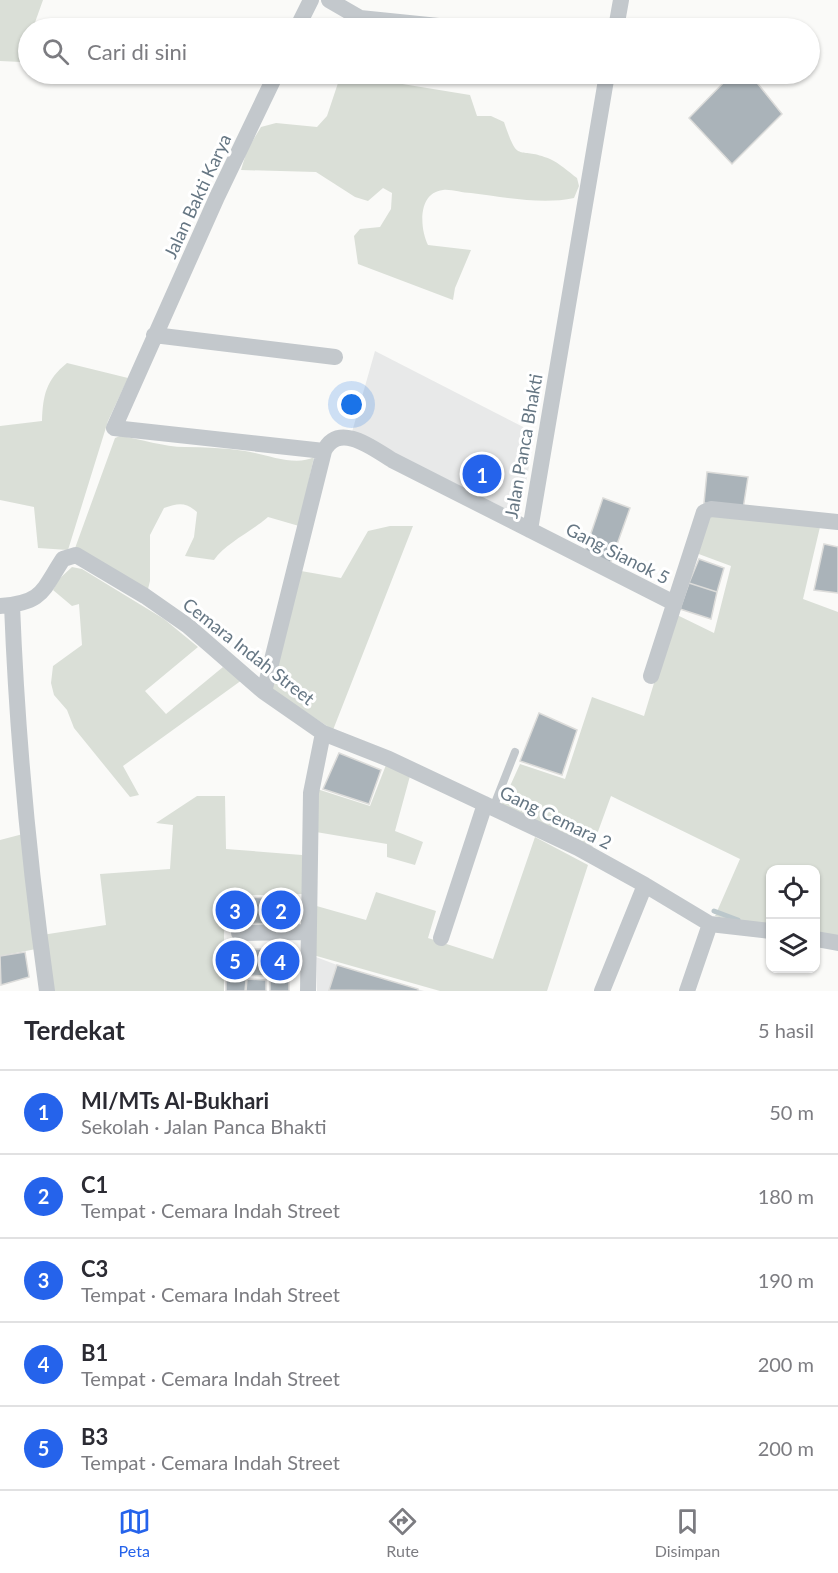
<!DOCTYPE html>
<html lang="id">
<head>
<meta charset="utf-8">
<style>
  :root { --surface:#fff; --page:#f2f2f3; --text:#2b2b33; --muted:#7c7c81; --line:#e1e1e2; --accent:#2563eb }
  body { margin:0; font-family:Lato,sans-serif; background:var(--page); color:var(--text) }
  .controls { position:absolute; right:18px; bottom:18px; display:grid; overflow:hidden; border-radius:12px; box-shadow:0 2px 4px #0004 }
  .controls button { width:54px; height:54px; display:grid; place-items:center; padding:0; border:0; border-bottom:2px solid var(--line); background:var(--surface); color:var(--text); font:30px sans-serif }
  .you { position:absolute; left:352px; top:405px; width:21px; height:21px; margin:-15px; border:4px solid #fff; border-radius:50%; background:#1a73e8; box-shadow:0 0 0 9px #1a73e833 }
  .badge { display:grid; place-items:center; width:39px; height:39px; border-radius:50%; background:var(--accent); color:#fff; font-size:20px; font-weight:700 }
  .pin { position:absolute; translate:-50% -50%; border:3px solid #fff; box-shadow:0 2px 6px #0006 }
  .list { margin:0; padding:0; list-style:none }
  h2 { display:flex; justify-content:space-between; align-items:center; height:78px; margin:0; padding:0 24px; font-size:26px }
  h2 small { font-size:20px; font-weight:400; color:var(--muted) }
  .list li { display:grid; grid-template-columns:39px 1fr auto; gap:18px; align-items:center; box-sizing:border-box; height:84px; padding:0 24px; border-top:2px solid var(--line) }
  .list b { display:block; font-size:22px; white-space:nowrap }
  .list p { margin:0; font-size:20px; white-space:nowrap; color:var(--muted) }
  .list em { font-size:20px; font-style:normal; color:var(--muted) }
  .icon { flex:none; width:33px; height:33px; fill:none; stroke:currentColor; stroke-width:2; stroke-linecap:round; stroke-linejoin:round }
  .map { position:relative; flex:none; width:838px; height:991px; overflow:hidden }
  .search { position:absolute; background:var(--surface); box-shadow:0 2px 4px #0004; left:18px; right:18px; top:18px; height:66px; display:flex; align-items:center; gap:15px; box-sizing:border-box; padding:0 21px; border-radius:33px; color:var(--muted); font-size:22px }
  .sheet { height:498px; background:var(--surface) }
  nav { display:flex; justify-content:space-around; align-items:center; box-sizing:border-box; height:84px; border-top:2px solid var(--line); background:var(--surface); font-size:16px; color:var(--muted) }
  nav a { display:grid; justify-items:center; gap:3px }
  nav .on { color:var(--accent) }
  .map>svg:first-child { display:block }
  .built { fill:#e8e9e9 }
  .green { fill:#dadfd7 }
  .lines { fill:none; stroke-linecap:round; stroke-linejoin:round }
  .stream { stroke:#bbc7cb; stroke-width:5 }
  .building { fill:#aab3b9; stroke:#dcdcda; stroke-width:1.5 }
  .lane { stroke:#c3c8cc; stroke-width:8 }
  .street { stroke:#c3c8cc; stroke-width:16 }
  .labels { text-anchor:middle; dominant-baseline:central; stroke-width:6; stroke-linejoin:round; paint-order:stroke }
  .street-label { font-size:18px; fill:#657683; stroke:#fff }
</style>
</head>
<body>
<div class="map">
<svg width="838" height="991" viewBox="0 0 838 991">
  <rect width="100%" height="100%" fill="#fafaf8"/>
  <!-- built -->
  <path class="built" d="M 375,351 L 535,433 L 520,516 L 352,432 Z
    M 316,957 L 337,965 L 424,991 L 317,991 Z"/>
  <!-- green -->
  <path class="green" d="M 0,0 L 43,0 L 33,28 L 28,28 L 28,41 L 21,62 L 0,61 Z
    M 341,74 L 470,95 L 477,116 L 491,116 L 504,122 C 519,166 516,145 550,159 C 559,163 569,172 577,178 L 579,186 L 574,198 C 542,205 503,197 471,193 C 462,193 451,189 443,190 C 417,193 420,229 428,245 L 471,250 L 455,288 L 453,300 L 358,264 L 354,236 L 360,229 L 380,227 L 391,209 L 392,193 L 383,188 L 368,201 L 355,197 L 316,172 L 241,170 L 247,150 L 261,127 L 276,123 L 317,127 L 327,116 Z
    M 67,363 L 128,378 L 108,421 L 68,550 L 38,548 L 34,507 L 0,500 L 0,426 L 42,421 C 43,395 46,380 67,363 Z
    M 120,436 C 141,439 164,447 185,447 C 205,447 225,448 245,451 C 266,454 295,467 314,457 L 299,526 L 268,517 C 251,532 226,543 214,560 L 185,556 L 194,537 L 197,512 C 185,502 179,503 164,508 L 150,535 L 150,581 L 147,593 L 74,551 L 115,438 Z
    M 707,516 L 820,527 L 803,599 L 838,612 L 838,940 L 816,936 L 816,870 L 770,870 L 770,929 L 715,916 L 740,859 L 611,796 L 592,848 L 501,806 L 520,764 L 565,779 L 592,697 L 644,716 L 675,614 L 714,633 L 731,566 L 696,553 Z
    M 390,526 L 413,526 L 333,730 L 271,689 L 301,571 L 341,578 L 368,531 Z
    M 72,567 L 82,569 L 164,619 L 198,647 L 145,691 L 166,714 L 223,667 L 242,680 L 123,766 L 139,795 L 130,797 L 74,728 L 67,710 L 54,695 L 51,683 L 53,666 L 82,645 L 79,604 L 72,606 L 53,590 L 59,579 Z
    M 386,765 L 410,776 L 395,831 L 423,842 L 415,865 L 387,857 L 387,844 L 316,832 L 317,789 L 370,806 Z
    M 197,796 L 225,796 L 226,849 L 302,855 L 302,894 L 224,896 L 224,991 L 50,991 L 42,935 L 106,925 L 100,874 L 170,869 L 173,825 L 156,823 Z
    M 23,834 L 36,949 L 0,956 L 0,840 Z
    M 535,837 L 588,865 L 547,991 L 440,991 L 313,955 L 313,905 L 366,920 L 376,892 L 436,911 L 428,938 L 493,959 Z"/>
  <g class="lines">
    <!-- stream -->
    <path class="stream" d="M 714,911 L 738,920"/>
  </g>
  <!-- building -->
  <path class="building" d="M 732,74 L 750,74 L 782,114 L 732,164 L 689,118 Z
    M 707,472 L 748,477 L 743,509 L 704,503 Z
    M 603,498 L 630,508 L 610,564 L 584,554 Z
    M 824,544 L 838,547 L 838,593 L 814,590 Z
    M 699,559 L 724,568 L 717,592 L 689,583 Z
    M 689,583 L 717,592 L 711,619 L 680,609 Z
    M 539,713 L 577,730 L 562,775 L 520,761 Z
    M 339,753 L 381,770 L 369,804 L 323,789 Z
    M 271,896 L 291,897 L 290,923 L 270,923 Z
    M 226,897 L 245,898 L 244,924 L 225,923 Z
    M 248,897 L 267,898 L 266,924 L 247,923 Z
    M 226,947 L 245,948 L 244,974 L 225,973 Z
    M 271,947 L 290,948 L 289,974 L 270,973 Z
    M 247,949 L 267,949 L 266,976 L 246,975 Z
    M 25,952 L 29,977 L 1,985 L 0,956 Z
    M 337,965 L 418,989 L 418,991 L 329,990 Z
    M 226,979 L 246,980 L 245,991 L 226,991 Z
    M 247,979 L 266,980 L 266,991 L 246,991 Z
    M 270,980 L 289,981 L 289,991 L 270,991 Z"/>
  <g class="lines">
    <!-- lane -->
    <path class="lane" d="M 493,808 L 515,752"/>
    <!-- street -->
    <path class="street" d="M 329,0 L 360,18 L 458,28
      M 297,28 L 311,0
      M 616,28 L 621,0
      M 276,74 L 217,197 L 114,428 L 324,451
      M 154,335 L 335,357
      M 530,530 L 607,74
      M 12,605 C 17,735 29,863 47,991
      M 0,606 C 43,603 42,591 63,559 L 76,555 L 145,596 L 188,626 L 264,692 L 323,733 L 311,793 L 308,991
      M 651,676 L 704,512 L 711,509 L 838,522
      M 264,692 L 324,451 C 339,421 374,449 392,460 L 674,603
      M 323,733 L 389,759 L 578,848 L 645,885 L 710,924 L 770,931
      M 239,933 L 308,932
      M 441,938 L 485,804
      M 816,939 L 838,943
      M 602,991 L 645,885
      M 687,991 L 710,924"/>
  </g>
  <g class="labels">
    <!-- street labels -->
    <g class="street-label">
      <text transform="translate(197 196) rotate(-65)">Jalan Bakti Karya</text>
      <text transform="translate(523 446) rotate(-80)">Jalan Panca Bhakti</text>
      <text transform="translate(618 553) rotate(27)">Gang Sianok 5</text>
      <text transform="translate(249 651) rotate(38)">Cemara Indah Street</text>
      <text transform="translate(556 817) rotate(26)">Gang Cemara 2</text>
    </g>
  </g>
</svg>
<div class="controls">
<button><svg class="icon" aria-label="locate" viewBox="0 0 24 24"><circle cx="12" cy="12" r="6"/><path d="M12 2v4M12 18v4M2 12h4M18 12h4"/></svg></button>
<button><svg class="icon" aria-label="layers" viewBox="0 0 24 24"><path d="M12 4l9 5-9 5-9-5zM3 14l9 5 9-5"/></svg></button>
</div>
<div class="you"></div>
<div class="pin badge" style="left:482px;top:474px">1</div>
<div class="pin badge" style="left:281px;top:910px">2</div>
<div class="pin badge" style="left:235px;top:910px">3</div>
<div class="pin badge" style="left:280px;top:961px">4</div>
<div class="pin badge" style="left:235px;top:960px">5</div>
<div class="search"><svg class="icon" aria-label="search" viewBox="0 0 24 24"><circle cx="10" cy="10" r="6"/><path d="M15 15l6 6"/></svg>Cari di sini</div>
</div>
<section class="sheet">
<h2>Terdekat<small>5 hasil</small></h2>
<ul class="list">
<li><span class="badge">1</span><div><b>MI/MTs Al-Bukhari</b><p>Sekolah · Jalan Panca Bhakti</p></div><em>50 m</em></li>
<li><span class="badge">2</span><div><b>C1</b><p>Tempat · Cemara Indah Street</p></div><em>180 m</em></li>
<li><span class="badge">3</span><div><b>C3</b><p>Tempat · Cemara Indah Street</p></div><em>190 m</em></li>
<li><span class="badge">4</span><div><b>B1</b><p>Tempat · Cemara Indah Street</p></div><em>200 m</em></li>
<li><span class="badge">5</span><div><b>B3</b><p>Tempat · Cemara Indah Street</p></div><em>200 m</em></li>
</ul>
</section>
<nav>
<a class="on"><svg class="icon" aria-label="map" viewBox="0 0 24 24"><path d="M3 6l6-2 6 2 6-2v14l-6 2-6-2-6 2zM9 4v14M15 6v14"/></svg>Peta</a>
<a><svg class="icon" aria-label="directions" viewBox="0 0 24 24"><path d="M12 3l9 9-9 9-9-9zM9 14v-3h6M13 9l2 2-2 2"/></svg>Rute</a>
<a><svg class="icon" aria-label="saved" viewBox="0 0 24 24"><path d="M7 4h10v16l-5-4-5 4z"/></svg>Disimpan</a>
</nav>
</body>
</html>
